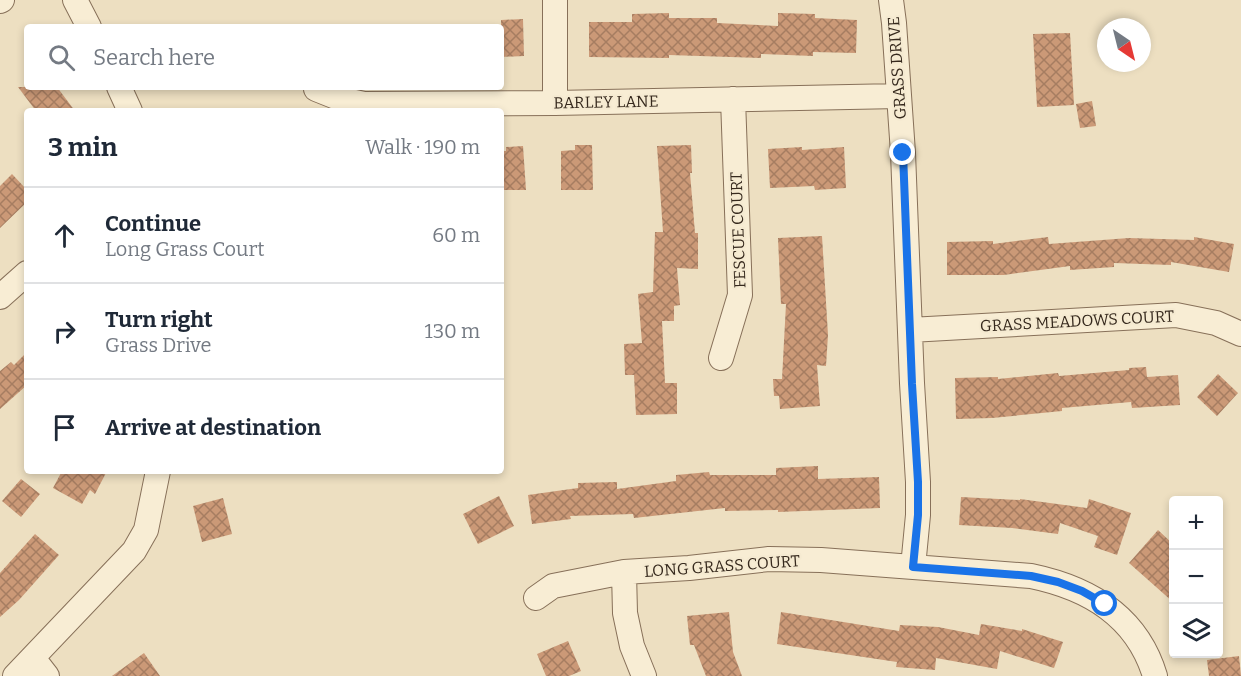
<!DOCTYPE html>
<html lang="en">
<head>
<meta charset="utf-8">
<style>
  :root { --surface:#fff; --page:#f2f2f3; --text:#1f2937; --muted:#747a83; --line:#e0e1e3 }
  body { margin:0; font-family:Bitter,serif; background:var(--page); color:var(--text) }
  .controls { position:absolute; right:18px; bottom:18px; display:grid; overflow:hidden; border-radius:6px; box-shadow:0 3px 9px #0003 }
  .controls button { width:54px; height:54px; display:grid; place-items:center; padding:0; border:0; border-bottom:2px solid var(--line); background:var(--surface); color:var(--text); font:30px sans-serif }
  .compass { position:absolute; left:1097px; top:18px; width:54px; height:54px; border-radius:50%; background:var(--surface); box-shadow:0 3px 9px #0003; rotate:145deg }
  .stop { position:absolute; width:18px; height:18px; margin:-14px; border:4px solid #1a73e8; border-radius:50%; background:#fff }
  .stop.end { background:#1a73e8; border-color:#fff; box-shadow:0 2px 6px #0008 }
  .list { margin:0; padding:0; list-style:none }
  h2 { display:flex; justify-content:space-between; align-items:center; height:78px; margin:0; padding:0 24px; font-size:26px }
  h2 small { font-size:20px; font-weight:400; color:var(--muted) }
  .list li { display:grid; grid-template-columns:39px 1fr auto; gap:18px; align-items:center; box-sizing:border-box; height:96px; padding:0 24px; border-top:2px solid var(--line) }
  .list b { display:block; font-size:22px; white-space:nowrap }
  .list p { margin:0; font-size:20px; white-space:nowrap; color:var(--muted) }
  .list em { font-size:20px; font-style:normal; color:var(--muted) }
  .icon { flex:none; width:33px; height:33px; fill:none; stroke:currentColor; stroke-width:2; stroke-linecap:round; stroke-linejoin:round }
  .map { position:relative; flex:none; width:1241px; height:676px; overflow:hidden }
  .search { position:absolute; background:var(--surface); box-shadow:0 3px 9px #0003; left:24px; top:24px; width:480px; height:66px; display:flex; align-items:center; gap:15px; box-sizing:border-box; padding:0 21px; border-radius:6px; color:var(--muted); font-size:22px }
  .panel { position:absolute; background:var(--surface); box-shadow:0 3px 9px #0003; left:24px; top:108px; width:480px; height:366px; border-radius:6px }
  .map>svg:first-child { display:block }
  .building { fill:url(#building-cross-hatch) }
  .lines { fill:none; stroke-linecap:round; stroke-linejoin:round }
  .minor-casing { stroke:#877059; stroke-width:26 }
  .minor { stroke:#f8edd4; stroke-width:24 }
  .route { stroke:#1a73e8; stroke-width:8 }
  .labels { text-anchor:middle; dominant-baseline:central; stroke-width:4.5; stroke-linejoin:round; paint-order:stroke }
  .street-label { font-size:16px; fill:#36291d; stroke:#f5ead1 }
</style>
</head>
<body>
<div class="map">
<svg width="1241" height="676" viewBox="0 0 1241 676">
  <defs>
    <pattern id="building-cross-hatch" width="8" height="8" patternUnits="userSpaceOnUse" patternTransform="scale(1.5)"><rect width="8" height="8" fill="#cb9977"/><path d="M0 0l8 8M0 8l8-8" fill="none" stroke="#a67d61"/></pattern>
  </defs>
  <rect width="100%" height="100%" fill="#eddfc1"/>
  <!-- building -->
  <path class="building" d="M 669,13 L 669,18 L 717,18 L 717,23 L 778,26 L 778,13 L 815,14 L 815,18 L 857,20 L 856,53 L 813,52 L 813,56 L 761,54 L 761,58 L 669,55 L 669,58 L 589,57 L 589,22 L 632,22 L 632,14 Z
    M 523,19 L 524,56 L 501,57 L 501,20 Z
    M 1070,33 L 1074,105 L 1037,107 L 1033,34 Z
    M 18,87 L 57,87 L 75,111 L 36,111 Z
    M 1092,101 L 1096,126 L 1080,128 L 1076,104 Z
    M 575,145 L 592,145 L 593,190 L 561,190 L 561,151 L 575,150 Z
    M 691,145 L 692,173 L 690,173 L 695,233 L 698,233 L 698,269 L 677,268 L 680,305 L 674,306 L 674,321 L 662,321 L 665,383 L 677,383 L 677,414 L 636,415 L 634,375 L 625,375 L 624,344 L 642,343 L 638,294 L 653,292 L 655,232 L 663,232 L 657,146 Z
    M 523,146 L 526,190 L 501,190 L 501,151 L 506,151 L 506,147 Z
    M 802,147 L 802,150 L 844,147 L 846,188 L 815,190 L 814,186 L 770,188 L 768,149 Z
    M 12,174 L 27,190 L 27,202 L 0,228 L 0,186 Z
    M 822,236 L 828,335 L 826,366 L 817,365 L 820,406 L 780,409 L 779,396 L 774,396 L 773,379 L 782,379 L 786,304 L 781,304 L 778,238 Z
    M 1048,237 L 1049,244 L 1129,238 L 1194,240 L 1194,237 L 1234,244 L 1229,272 L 1171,262 L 1171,265 L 1114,263 L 1114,267 L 1070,270 L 1070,266 L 1004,275 L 947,275 L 947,242 L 993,241 L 993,244 Z
    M 27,352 L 27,385 L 0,409 L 0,371 L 11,362 L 14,365 Z
    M 1146,367 L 1147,377 L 1178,375 L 1180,405 L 1132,408 L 1131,402 L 1062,408 L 1062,411 L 992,418 L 956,419 L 955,378 L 998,377 L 998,379 L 1058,373 L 1059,376 L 1129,370 L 1129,368 Z
    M 1218,374 L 1238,393 L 1217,416 L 1197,397 Z
    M 818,466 L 818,479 L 879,477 L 880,508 L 778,512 L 778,510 L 725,511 L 725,508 L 634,518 L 633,514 L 570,516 L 571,519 L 532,524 L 528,495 L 578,488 L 578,483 L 617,482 L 617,489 L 676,481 L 676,475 L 709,472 L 710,475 L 776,475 L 776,468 Z
    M 62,471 L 107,471 L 95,494 L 90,490 L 82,504 L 53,488 Z
    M 21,479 L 40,494 L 21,517 L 2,501 Z
    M 499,496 L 514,526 L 478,544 L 463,514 Z
    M 961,497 L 1020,500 L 1020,499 L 1087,508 L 1089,499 L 1131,513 L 1117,555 L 1094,547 L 1098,536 L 1060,523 L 1058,534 L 1012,528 L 959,525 Z
    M 223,498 L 232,534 L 202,542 L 193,506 Z
    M 1158,530 L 1173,544 L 1173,602 L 1129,563 Z
    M 35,534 L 59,555 L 19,600 L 0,617 L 0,573 Z
    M 729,612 L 733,652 L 742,676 L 706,676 L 694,645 L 690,645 L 687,616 Z
    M 781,612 L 899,631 L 900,625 L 938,627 L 979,635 L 981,624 L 1022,631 L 1022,629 L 1063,642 L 1054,668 L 1000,651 L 997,669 L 936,658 L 935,670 L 896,667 L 897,662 L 777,644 Z
    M 568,641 L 581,671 L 569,676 L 546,676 L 537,654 Z
    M 144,653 L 160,676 L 112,676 Z
    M 1239,656 L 1241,676 L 1209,676 L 1207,660 Z"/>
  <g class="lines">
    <!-- minor casing -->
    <g class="minor-casing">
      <path id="minor" d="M 75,0 L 89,27
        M 891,0 L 894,23 L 903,153 L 912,383 L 918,482 L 918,515 L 913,567
        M 0,1 L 2,0
        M 119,87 L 130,111
        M 316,89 L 341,99 L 364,104 L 555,103 L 899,96
        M 555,103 L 555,0
        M 0,297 L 27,273
        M 910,330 L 1176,315 L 1216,323 L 1241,334
        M 721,358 L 740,295 L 733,99
        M 624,572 L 625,613 L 632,646 L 644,676
        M 536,598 L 553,586 L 624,572 L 689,568 L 769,559 L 821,560 L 1031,576 C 1089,588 1137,616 1155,676
        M 33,658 L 47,676
        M 15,676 L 134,551 L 146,530 L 158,471"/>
    </g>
    <!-- minor -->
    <use href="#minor" class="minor"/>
  </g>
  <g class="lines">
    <!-- route -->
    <path class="route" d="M 903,153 L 912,384 L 918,482 L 918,515 L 913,567 L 1031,576 L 1058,582 L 1082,591 L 1105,604"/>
  </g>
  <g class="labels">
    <!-- street labels -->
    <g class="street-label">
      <text transform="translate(897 68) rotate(-94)">GRASS DRIVE</text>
      <text transform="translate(606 102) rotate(-1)">BARLEY LANE</text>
      <text transform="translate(738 230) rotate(-92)">FESCUE COURT</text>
      <text transform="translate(1077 321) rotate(-3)">GRASS MEADOWS COURT</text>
      <text transform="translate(722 566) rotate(-4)">LONG GRASS COURT</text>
    </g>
  </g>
</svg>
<div class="controls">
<button>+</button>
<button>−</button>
<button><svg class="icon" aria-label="layers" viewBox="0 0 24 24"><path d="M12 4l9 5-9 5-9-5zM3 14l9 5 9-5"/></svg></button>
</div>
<svg class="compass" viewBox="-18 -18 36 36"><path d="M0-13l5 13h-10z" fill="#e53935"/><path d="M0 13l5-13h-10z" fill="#747a83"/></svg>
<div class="stop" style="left:1105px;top:604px"></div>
<div class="stop end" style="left:903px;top:153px"></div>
<div class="search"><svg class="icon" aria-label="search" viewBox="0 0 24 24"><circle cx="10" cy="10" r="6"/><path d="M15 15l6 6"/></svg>Search here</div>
<section class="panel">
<h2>3 min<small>Walk · 190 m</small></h2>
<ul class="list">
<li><svg class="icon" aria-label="ahead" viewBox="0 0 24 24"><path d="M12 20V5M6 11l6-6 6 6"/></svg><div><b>Continue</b><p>Long Grass Court</p></div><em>60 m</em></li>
<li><svg class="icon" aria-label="right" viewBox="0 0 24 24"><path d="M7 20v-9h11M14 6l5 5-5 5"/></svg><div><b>Turn right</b><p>Grass Drive</p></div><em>130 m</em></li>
<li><svg class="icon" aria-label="arrive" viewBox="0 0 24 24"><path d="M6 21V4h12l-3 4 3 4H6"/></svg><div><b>Arrive at destination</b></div></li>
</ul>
</section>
</div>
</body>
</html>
